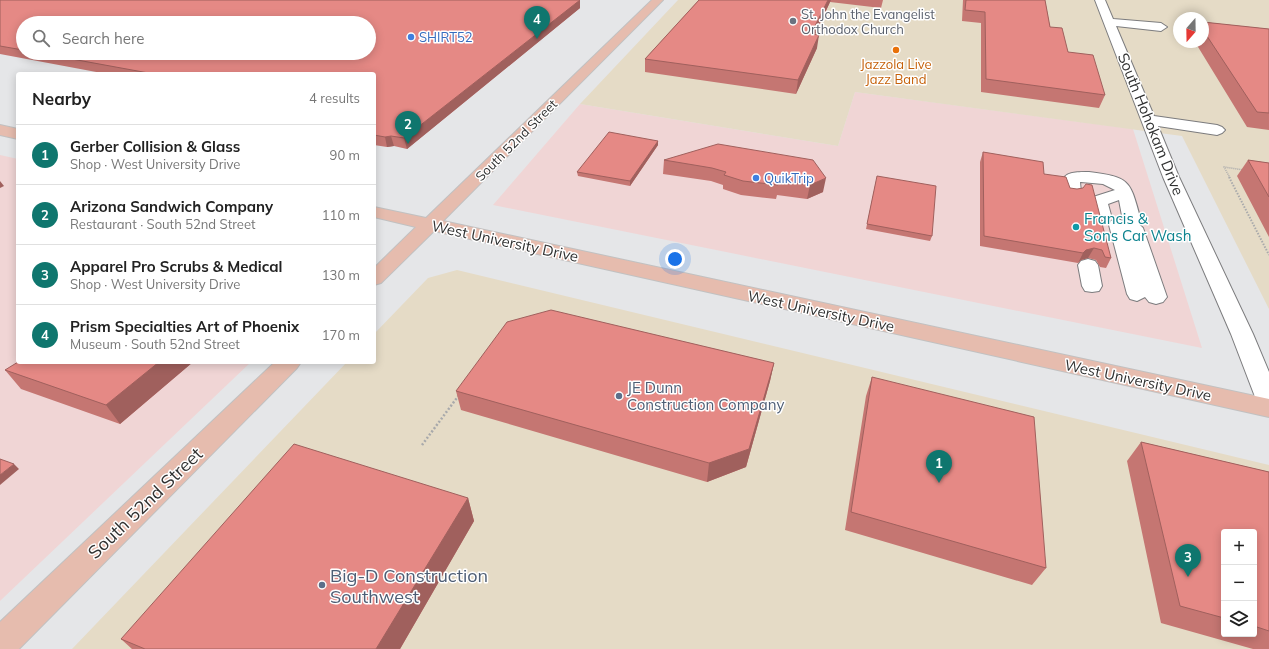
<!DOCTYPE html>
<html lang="en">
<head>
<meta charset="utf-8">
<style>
  :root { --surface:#fff; --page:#f6f6f6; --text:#222; --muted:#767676; --line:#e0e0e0; --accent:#0f766e }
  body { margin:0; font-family:Mulish,sans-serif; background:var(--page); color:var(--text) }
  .controls { position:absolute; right:12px; bottom:12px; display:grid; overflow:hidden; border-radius:4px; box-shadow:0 2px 10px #0003 }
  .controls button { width:36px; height:36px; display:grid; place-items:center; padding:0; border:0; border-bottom:1px solid var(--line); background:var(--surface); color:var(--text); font:20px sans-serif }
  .compass { position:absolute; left:1173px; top:12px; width:36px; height:36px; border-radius:50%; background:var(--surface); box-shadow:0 2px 10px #0003; rotate:200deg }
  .you { position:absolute; left:675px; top:259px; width:14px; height:14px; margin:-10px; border:3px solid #fff; border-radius:50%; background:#1a73e8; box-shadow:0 0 0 6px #1a73e833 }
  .badge { display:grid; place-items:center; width:26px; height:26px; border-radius:50%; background:var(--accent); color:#fff; font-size:13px; font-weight:700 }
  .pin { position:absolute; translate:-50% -33px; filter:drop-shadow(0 1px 2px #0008) }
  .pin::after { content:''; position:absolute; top:21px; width:14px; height:12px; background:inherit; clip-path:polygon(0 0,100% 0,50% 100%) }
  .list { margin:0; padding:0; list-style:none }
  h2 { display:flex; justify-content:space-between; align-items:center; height:52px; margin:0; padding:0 16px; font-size:17px }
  h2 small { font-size:13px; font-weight:400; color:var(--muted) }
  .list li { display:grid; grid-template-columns:26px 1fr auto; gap:12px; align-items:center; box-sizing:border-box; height:60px; padding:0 16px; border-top:1px solid var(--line) }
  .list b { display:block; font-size:15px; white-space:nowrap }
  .list p { margin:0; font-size:13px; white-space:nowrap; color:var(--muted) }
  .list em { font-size:13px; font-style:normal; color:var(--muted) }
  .icon { flex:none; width:22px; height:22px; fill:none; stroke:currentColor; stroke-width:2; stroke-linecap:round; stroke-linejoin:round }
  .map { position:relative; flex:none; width:1269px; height:649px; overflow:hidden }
  .search { position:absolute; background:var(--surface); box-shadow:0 2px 10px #0003; left:16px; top:16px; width:360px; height:44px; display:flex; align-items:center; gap:10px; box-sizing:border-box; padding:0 14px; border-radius:22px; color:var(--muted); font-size:15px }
  .panel { position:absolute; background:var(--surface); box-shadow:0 2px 10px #0003; left:16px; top:72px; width:360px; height:292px; border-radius:4px }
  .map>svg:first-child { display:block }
  .commercial { fill:#f0d5d5 }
  .industrial { fill:#e5dbc6; fill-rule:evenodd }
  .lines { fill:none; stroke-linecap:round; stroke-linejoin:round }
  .minor-casing { stroke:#7c7c7e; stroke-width:2 }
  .major-casing { stroke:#c1c1c1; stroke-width:2 }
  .path-far2 { stroke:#a8a9ab; stroke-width:1.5; stroke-dasharray:1 1; stroke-linecap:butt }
  .path-far1 { stroke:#a8a9ab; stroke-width:2; stroke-dasharray:1.5 1.5; stroke-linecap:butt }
  .path { stroke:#a8a9ab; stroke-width:2.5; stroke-dasharray:2 2; stroke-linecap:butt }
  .minor { fill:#fff; fill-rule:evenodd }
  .major { fill:#e6bcae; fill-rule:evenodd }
  .wall { fill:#c57672; fill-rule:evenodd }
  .shaded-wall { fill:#a0605d }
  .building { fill:#e58985; stroke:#a0605d }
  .worship-dot { fill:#6b7280; stroke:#fff; stroke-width:1.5 }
  .shop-dot { fill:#3f7fe0; stroke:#fff; stroke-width:1.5 }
  .food-dot { fill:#e8710a; stroke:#fff; stroke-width:1.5 }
  .culture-dot { fill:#0f9aa8; stroke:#fff; stroke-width:1.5 }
  .service-dot { fill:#5c6f8a; stroke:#fff; stroke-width:1.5 }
  .labels { text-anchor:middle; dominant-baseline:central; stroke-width:3; stroke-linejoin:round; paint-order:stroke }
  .far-worship-label { font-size:13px; fill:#5b616d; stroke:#fff; text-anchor:start }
  .far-shop-label { font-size:13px; fill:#366cbe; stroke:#fff; text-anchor:start }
  .far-food-label { font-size:13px; fill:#c56008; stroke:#fff }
  .far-street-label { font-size:13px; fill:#303131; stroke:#fff }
  .street-label { font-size:15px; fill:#303131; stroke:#fff }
  .culture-label { font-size:15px; fill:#0d838f; stroke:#fff; text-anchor:start }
  .service-label { font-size:15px; fill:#4e5e75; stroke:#fff; text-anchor:start }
  .near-street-label { font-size:18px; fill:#303131; stroke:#fff }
  .near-service-label { font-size:18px; fill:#4e5e75; stroke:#fff; text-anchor:start }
</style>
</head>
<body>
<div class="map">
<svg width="1269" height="649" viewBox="0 0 1269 649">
  <rect width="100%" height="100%" fill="#e5e6e8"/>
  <!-- commercial -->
  <path class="commercial" d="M 855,92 L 1133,129 L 1202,348 L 493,205 L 580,104 L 838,146 Z
    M 0,155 L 18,159 L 18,362 L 251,362 L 0,601 Z"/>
  <!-- industrial -->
  <path class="industrial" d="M 678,0 L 1269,0 L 1269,309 L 1182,136 L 855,92 L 838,146 L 580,104 ZM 1179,18 L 1203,18 L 1203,42 L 1179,42 Z
    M 457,270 L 1269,465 L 1269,649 L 72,649 L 347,362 L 374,362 L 374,334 L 428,278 ZM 1224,532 L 1254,532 L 1254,634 L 1224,634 Z"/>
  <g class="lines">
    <!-- minor casing -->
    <g class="minor-casing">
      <path id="minor" d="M 1095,0 L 1105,0 L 1113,19 L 1161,23 L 1167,27 L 1161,31 L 1116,26 L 1154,116 L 1217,125 L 1222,127 L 1225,130 L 1222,133 L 1217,135 L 1158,126 L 1179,177 L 1253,334 L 1269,372 L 1269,411 L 1260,409 L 1257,402 L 1231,334 L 1163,177 Z
        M 1089,172 C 1132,177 1130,182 1141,220 L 1139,224 L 1143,228 L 1167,297 L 1163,302 L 1156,304 L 1149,302 L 1145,297 L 1137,301 L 1130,299 L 1127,294 L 1109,225 L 1111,221 L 1118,219 L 1123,221 L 1119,200 L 1108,204 L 1111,215 L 1108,219 L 1102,220 L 1096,219 L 1093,215 L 1090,201 L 1093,197 L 1115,190 L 1103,184 L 1081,182 L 1080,182 L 1081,192 L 1078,196 L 1072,197 L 1066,196 C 1063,192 1063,188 1063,183 C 1062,171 1080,172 1089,172 Z
        M 1088,259 L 1095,261 L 1098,265 L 1102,286 L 1099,291 L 1092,292 L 1085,291 L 1082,286 L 1078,265 L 1081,261 Z"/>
    </g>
    <!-- major casing -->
    <g class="major-casing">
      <path id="major" d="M 652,0 L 663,0 L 443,221 L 1269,399 L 1269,417 L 434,231 L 381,283 L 374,285 L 374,268 L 416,227 L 374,217 L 374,207 L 426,218 Z
        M 0,125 L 18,129 L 18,139 L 0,135 Z
        M 275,362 L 301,362 L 297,368 L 19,649 L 0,649 L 0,622 Z"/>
    </g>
    <!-- path-far2 -->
    <path class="path-far2" d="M 1230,178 L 1224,167 L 1244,170"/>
    <!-- path-far1 -->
    <path class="path-far1" d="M 1229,177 L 1269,255"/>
    <!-- path -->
    <path class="path" d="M 422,445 L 459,395"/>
    <!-- minor -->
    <use href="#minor" class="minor"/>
    <!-- major -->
    <use href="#major" class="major"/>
  </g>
  <!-- wall -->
  <path class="wall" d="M 0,0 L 580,0 L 580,8 L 407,149 L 394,146 L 387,147 L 374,145 L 374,74 L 107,74 L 0,54 ZM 23,23 L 369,53 L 23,53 Z
    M 699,0 L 883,0 L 881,8 L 830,2 L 815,35 L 817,48 L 796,94 L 645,72 L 645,59 Z
    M 963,0 L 1045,0 L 1050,27 L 1068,52 L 1105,95 L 1099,108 L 981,92 L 981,23 L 962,21 Z
    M 1203,22 L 1269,29 L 1269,130 L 1247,127 L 1195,42 L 1203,42 Z
    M 658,141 L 658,145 L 630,186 L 578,176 L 577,172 Z
    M 983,152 L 1044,174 L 1070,188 L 1111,258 L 1106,268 L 1100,267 L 1096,260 L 1088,258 L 1081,260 L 1078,263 L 980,246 L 980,162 Z
    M 664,160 L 813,160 L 823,192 L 807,199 L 777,195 L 776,199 L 741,195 L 723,189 L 723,185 L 711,181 L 663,174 Z
    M 1248,160 L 1269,163 L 1269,237 L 1237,176 Z
    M 876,181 L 932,236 L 930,241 L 866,229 Z
    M 193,362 L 120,424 L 21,389 L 5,370 Z
    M 774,363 L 770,381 L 746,467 L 707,482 L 461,410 L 456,391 Z
    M 872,377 L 1046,568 L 1032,585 L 845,530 L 866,396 Z
    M 1141,442 L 1269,472 L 1269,649 L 1253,649 L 1161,623 L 1127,461 ZM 1224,532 L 1254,532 L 1254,634 L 1224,634 Z
    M 468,498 L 474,521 L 400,649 L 132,649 L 121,639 Z"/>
  <!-- shaded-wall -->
  <path class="shaded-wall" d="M 580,0 L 580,8 L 407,149 L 404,138 Z
    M 828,0 L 831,0 L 830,2 L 809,47 L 811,34 Z
    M 819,35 L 817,48 L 796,94 L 798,80 Z
    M 391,136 L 394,146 L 387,147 L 385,137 Z
    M 658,141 L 658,145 L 630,186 L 630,181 Z
    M 826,178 L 823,192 L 807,199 L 810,185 Z
    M 0,181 L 4,186 L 0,188 Z
    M 1094,248 L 1088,258 L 1081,260 L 1078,263 L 1083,253 L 1086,250 Z
    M 159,362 L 193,362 L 120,424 L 106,405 Z
    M 774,363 L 770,381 L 746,467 L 707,482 L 709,463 Z
    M 14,464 L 19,469 L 0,485 L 0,475 Z
    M 468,498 L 474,521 L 400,649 L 376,649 Z"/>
  <!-- building -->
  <path class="building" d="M 0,0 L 580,0 L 404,138 L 391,136 L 385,137 L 374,135 L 374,74 L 154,74 L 39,53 L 369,53 L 369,23 L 23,23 L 23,50 L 0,46 Z
    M 699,0 L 828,0 L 811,34 L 819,35 L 798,80 L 645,59 Z
    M 966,0 L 1045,0 L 1050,27 L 1062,28 L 1068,52 L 1093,55 L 1105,95 L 986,79 L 985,12 L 965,10 Z
    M 1203,22 L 1269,29 L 1269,113 L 1257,112 L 1203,30 Z
    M 609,132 L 658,141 L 630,181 L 577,172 Z
    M 718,144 L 813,160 L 826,178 L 810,185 L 779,181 L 778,185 L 743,181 L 724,175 L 726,172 L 712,168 L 664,160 Z
    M 983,152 L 1043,162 L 1044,174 L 1066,177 L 1070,188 L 1077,189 L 1083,188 L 1086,184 L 1092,185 L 1111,258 L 1105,257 L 1102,250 L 1094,248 L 1086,250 L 1083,253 L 984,236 Z
    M 1248,160 L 1269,163 L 1269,197 Z
    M 877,176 L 936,186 L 932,236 L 867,224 Z
    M 551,310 L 774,363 L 749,449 L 709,463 L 456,391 L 507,322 Z
    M 18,362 L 159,362 L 106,405 L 5,370 Z
    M 872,377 L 1034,417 L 1046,568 L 851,512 Z
    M 1141,442 L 1269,472 L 1269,631 L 1254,626 L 1254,532 L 1224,532 L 1224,618 L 1180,606 Z
    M 294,444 L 468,498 L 376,649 L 145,649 L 121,639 Z
    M 0,459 L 14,464 L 0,475 Z"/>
  <!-- markers -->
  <circle class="worship-dot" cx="793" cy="21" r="4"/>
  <g class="shop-dot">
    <circle cx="411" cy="37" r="4"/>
    <circle cx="756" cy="178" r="4"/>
  </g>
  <circle class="food-dot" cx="896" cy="50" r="4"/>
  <circle class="culture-dot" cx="1076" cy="227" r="4"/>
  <g class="service-dot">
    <circle cx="619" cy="396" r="4"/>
    <circle cx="322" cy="585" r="4"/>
  </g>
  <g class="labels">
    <!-- far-worship labels -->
    <g class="far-worship-label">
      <text x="801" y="14">St. John the Evangelist<tspan x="801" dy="15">Orthodox Church</tspan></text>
    </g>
    <!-- far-shop labels -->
    <g class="far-shop-label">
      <text x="419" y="37">SHIRT52</text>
      <text x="764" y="178">QuikTrip</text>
    </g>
    <!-- far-food labels -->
    <g class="far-food-label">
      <text x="896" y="64">Jazzola Live<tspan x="896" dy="15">Jazz Band</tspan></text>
    </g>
    <!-- far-street labels -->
    <g class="far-street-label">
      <text transform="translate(516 140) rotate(-45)">South 52nd Street</text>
    </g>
    <!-- street labels -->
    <g class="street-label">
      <text transform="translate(1151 124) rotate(68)">South Hohokam Drive</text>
      <text transform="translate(505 241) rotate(12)">West University Drive</text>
      <text transform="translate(821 311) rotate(12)">West University Drive</text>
      <text transform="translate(1138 380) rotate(12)">West University Drive</text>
    </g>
    <!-- culture labels -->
    <g class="culture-label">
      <text x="1084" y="218">Francis &amp;<tspan x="1084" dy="17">Sons Car Wash</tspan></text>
    </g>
    <!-- service labels -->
    <g class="service-label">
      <text x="627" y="387">JE Dunn<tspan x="627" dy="17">Construction Company</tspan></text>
    </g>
    <!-- near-street labels -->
    <g class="near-street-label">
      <text transform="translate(145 503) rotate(-44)">South 52nd Street</text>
    </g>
    <!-- near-service labels -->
    <g class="near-service-label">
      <text x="330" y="575">Big-D Construction<tspan x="330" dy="21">Southwest</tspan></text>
    </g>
  </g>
</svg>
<div class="controls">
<button>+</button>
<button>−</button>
<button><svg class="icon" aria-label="layers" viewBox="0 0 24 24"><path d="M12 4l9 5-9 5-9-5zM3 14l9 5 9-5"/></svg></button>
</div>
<svg class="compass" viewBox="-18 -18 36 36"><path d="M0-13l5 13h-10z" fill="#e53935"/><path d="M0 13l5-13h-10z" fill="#767676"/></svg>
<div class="you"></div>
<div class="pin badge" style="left:939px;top:483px">1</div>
<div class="pin badge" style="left:408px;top:144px">2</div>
<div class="pin badge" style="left:1188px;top:577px">3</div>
<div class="pin badge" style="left:537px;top:39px">4</div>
<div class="search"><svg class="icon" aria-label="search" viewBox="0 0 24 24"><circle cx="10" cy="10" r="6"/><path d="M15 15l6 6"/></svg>Search here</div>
<section class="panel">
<h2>Nearby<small>4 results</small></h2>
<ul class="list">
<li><span class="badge">1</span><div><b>Gerber Collision &amp; Glass</b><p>Shop · West University Drive</p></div><em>90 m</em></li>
<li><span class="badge">2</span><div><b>Arizona Sandwich Company</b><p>Restaurant · South 52nd Street</p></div><em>110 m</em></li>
<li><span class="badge">3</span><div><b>Apparel Pro Scrubs &amp; Medical</b><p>Shop · West University Drive</p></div><em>130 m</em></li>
<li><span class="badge">4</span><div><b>Prism Specialties Art of Phoenix</b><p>Museum · South 52nd Street</p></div><em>170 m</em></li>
</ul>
</section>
</div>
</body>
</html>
